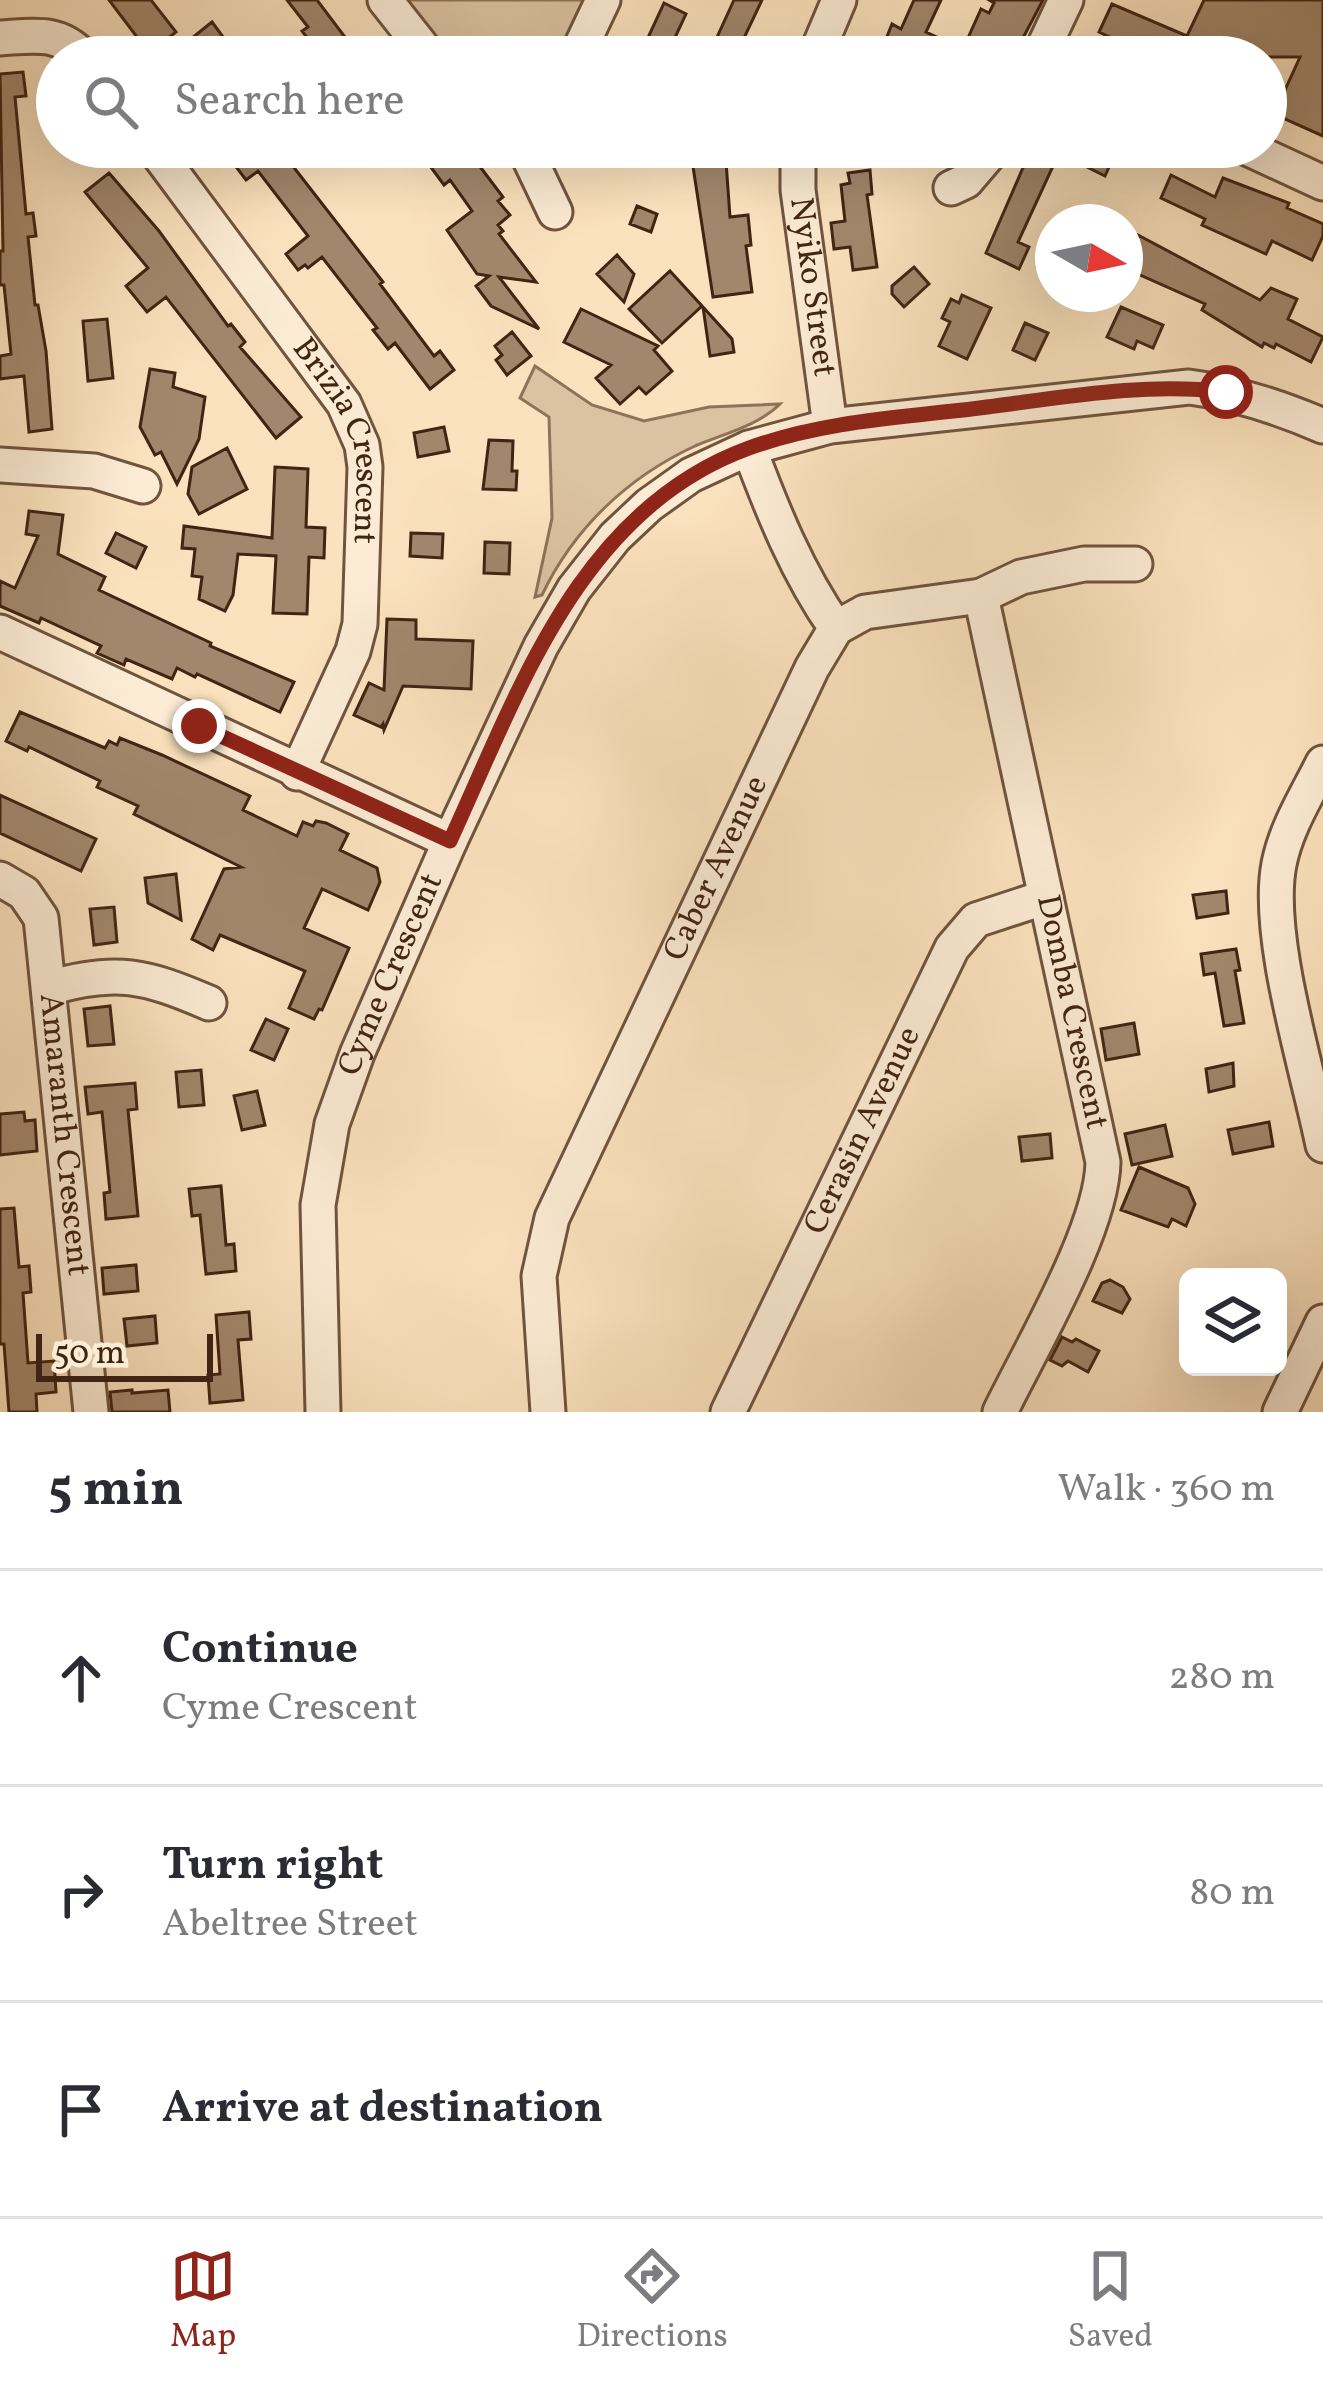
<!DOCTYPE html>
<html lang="en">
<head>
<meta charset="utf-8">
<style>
  :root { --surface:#fff; --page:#f2f2f3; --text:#2b2b33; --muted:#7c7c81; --line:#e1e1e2; --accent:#8f2418 }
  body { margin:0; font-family:Vollkorn,serif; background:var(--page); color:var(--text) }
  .controls { position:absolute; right:36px; bottom:36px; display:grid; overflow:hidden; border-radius:18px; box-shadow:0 12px 48px #0002 }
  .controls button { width:108px; height:108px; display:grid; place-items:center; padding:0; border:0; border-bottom:3px solid var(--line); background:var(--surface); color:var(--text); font:60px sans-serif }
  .compass { position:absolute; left:1035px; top:204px; width:108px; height:108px; border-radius:50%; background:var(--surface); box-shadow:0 12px 48px #0002; rotate:99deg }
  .scale { position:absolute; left:36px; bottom:30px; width:177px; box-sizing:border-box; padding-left:12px; border:6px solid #412413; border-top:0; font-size:33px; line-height:42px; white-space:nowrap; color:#412413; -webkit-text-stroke:9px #fcecd5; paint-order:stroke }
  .stop { position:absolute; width:36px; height:36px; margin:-27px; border:9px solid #8f2418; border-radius:50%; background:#fff }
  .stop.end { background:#8f2418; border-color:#fff; box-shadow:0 3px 12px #0008 }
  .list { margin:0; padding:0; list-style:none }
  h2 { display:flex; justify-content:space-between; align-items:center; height:156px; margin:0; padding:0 48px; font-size:51px }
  h2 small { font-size:39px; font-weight:400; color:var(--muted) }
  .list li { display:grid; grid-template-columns:78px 1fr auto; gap:36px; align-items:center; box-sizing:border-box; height:216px; padding:0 48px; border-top:3px solid var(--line) }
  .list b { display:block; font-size:45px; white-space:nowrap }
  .list p { margin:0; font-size:39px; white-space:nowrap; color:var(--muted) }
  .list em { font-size:39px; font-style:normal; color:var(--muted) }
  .icon { flex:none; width:66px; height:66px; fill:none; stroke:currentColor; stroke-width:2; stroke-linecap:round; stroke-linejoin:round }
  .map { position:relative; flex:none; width:1323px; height:1412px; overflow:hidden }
  .search { position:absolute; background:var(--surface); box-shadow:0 12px 48px #0002; left:36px; right:36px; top:36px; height:132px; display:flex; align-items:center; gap:30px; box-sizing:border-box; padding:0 42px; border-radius:66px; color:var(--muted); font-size:45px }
  .sheet { height:804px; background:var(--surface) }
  nav { display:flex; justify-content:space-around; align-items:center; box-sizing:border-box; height:168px; border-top:3px solid var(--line); background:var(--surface); font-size:33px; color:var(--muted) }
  nav a { display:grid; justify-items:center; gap:6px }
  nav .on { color:var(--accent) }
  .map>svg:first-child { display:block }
  .green { fill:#dbc2a1; stroke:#8e735a; stroke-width:3 }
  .building { fill:#a2876c; stroke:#412413; stroke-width:3 }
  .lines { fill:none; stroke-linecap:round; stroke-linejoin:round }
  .minor-casing { stroke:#70543e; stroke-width:39 }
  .minor { stroke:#fcecd5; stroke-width:33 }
  .route { stroke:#8f2418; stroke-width:15 }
  .labels { text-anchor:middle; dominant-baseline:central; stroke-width:9; stroke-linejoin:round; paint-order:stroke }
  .street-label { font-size:33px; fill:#412413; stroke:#fcecd5 }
</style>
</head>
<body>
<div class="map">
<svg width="1323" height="1412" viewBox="0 0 1323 1412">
  <rect width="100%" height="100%" fill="#fbe2be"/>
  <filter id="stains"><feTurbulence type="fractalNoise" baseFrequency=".00167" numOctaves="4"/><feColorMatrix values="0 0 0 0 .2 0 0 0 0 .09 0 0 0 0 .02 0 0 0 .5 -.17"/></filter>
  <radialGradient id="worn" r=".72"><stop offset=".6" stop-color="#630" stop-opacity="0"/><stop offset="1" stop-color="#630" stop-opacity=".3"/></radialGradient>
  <!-- green -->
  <path class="green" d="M 402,0 L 592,0 L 566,47 L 555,57 L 445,57 Z
    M 535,366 L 592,405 L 644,421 L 709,407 L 780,404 C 758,426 723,434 695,446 C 628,477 574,528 542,595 L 535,597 L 552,518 L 549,417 L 520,398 Z"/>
  <!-- building -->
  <path class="building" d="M 109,0 L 151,0 L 176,32 L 149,53 Z
    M 287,0 L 317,0 L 360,57 L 322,57 L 302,31 L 308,27 Z
    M 734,0 L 762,0 L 735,57 L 708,57 Z
    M 914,0 L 941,0 L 926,32 L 963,49 L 981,9 L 989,13 L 994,3 L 989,0 L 1043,0 L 1013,57 L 879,57 L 892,24 L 901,29 Z
    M 1204,0 L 1323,0 L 1323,136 L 1274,114 L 1300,57 L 1172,57 L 1146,45 L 1142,52 L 1099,32 L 1112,4 L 1187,36 Z
    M 664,3 L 686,14 L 666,57 L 639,57 Z
    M 212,22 L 226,41 L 205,57 L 199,57 L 187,42 Z
    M 23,72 L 26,96 L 15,97 L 26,214 L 33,213 L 36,236 L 28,237 L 35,305 L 38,305 L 46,351 L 52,429 L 29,432 L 24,376 L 0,379 L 0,356 L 11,354 L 4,285 L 0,285 L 0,251 L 3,251 L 0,74 Z
    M 221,147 L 278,147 L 383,282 L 380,284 L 434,356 L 440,351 L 454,370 L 430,389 L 395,343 L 388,349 L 373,330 L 377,328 L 322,257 L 308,268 L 305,265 L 298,270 L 286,254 L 308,236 L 258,171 L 246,180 Z
    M 416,147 L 474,147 L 484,160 L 478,164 L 503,197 L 498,201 L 510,215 L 498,225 L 503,231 L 499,234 L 536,282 L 499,277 L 539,329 L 491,306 L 476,286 L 489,276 L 477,274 L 447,230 L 472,211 L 450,180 L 444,185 Z
    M 690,147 L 725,147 L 730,217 L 748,215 L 751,245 L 746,246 L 752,292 L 713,297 Z
    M 1032,147 L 1118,147 L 1105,176 L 1059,153 L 1018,242 L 1029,247 L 1019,269 L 986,253 Z
    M 870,170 L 872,194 L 867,195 L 877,267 L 853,270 L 850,247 L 834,249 L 831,223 L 845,221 L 841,185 L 850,183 L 848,173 Z
    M 109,173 L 159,231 L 228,326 L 231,324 L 245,342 L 240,347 L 301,417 L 276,438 L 166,297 L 147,312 L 126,286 L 148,268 L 85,192 Z
    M 1171,175 L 1215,197 L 1223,178 L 1289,203 L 1287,208 L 1323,224 L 1323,236 L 1312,260 L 1272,241 L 1266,254 L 1202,225 L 1205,219 L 1161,198 Z
    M 637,206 L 657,214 L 651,232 L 630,224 Z
    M 1138,235 L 1260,300 L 1271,288 L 1297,299 L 1288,319 L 1323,337 L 1311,362 L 1276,344 L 1274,348 L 1264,343 L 1262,347 L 1202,310 L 1205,304 L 1129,270 L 1132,264 L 1126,261 Z
    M 617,255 L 634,274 L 624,302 L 597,274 Z
    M 914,267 L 929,284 L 904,307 L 892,294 L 892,286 Z
    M 670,271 L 702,306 L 662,343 L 629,309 Z
    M 962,295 L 991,308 L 967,359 L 939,346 L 950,322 L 942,318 L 951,299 L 959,303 Z
    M 703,307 L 732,339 L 734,352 L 710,356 Z
    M 1121,307 L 1163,325 L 1153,348 L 1137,341 L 1134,349 L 1107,337 Z
    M 581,309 L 658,346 L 654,350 L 672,371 L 646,394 L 639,387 L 620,404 L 596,378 L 611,365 L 564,342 Z
    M 107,319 L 113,378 L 88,381 L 83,321 Z
    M 1025,323 L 1048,333 L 1035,360 L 1013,350 Z
    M 512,332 L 531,356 L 507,375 L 496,360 L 502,355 L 495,346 Z
    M 150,369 L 175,373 L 173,387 L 205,397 L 199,439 L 177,484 L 161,452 L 155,455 L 140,427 Z
    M 444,427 L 449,451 L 418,457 L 414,433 Z
    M 489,440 L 513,441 L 512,471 L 517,471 L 516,490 L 483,489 Z
    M 227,448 L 247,489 L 199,514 L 188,494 L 192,467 Z
    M 275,467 L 308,469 L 306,527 L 325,528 L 324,558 L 309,557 L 307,614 L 273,613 L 276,556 L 238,554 L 233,595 L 225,611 L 199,599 L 202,577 L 192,576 L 195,549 L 182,548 L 184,526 L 272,538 Z
    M 29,511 L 63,515 L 58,554 L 105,577 L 99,590 L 211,643 L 210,646 L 294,682 L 280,712 L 197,674 L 195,677 L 177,668 L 172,679 L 126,659 L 124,665 L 97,653 L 101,646 L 41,618 L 39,623 L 0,606 L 0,581 L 15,588 L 38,536 L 26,534 Z
    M 116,533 L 146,547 L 136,568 L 106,553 Z
    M 411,533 L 443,534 L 442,558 L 410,556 Z
    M 485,542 L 510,543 L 509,574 L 484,573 Z
    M 387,619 L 416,620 L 416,639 L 473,641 L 471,689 L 403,686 L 384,730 L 383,724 L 381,727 L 354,715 L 369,683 L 384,690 Z
    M 20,712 L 105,748 L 109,741 L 117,745 L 120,738 L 162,755 L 250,796 L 243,810 L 297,836 L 303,822 L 313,826 L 316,821 L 326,823 L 348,834 L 340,850 L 377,868 L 380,882 L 368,910 L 322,889 L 304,928 L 349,948 L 322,1010 L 319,1009 L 314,1019 L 289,1008 L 305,971 L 220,935 L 213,950 L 192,939 L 224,869 L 241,867 L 134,814 L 138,806 L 97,787 L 100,781 L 29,747 L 27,751 L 6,741 Z
    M 0,795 L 96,839 L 81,871 L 0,833 Z
    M 176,874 L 181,920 L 148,903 L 145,878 Z
    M 1226,891 L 1228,913 L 1197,918 L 1193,895 Z
    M 114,907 L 117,942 L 94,945 L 90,909 Z
    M 1236,949 L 1240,970 L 1235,971 L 1244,1023 L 1224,1026 L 1215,973 L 1204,975 L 1201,954 Z
    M 110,1006 L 114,1044 L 88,1046 L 84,1009 Z
    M 266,1019 L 288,1029 L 274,1060 L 251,1050 Z
    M 1134,1023 L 1139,1054 L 1106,1060 L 1101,1029 Z
    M 1233,1063 L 1234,1086 L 1209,1092 L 1206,1069 Z
    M 201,1070 L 204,1105 L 179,1107 L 176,1072 Z
    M 135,1083 L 137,1109 L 128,1110 L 138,1216 L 106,1219 L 104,1193 L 110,1192 L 102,1112 L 88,1114 L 85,1087 Z
    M 257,1091 L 265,1125 L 242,1130 L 234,1096 Z
    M 24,1112 L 25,1121 L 35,1120 L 37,1151 L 0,1155 L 0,1114 Z
    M 1269,1122 L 1273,1146 L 1233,1154 L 1228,1130 Z
    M 1165,1125 L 1172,1156 L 1132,1165 L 1125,1134 Z
    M 1050,1134 L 1052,1158 L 1022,1161 L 1019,1137 Z
    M 1139,1167 L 1188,1188 L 1195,1204 L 1186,1226 L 1172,1219 L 1168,1227 L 1121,1210 Z
    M 221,1186 L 226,1245 L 234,1244 L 236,1271 L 206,1274 L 200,1215 L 192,1216 L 189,1189 Z
    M 14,1208 L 19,1267 L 29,1266 L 31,1292 L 23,1293 L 28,1363 L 54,1361 L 56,1392 L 36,1394 L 37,1412 L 9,1412 L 4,1344 L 0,1344 L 0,1209 Z
    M 136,1265 L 138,1291 L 104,1294 L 102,1268 Z
    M 1110,1280 L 1123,1287 L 1130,1299 L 1122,1313 L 1093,1301 L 1102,1283 Z
    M 249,1312 L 251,1339 L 238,1340 L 243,1400 L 210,1403 L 208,1375 L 220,1374 L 216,1315 Z
    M 155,1316 L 157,1343 L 127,1346 L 124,1319 Z
    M 1062,1337 L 1072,1342 L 1076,1339 L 1099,1351 L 1088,1372 L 1068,1361 L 1062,1366 L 1050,1360 Z
    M 132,1390 L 132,1393 L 168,1390 L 170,1412 L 112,1412 L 110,1392 Z"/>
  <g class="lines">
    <!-- minor casing -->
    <g class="minor-casing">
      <g id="minor">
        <path d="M 385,0 L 430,57"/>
        <path d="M 0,38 C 33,36 59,30 83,57"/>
        <path d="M 576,57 L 603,0"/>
        <path d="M 815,57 L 839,0"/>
        <path d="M 1039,57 L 1066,0"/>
        <path id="s1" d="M 153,147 L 344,404 L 362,445 L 365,467 L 360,624 L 353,651 L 297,773"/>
        <path d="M 524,147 L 555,212"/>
        <path id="s2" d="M 798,147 L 798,190 L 830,426"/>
        <path d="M 1245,147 L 1323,183"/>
        <path d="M 951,188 L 966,181 L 995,147"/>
        <path d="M 749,448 C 773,512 797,572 836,628"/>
        <path d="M 0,465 L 94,471 L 143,486"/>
        <path id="s3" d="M 981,596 L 1103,1162 C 1102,1229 1031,1348 1000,1412"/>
        <path d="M 0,632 L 450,841"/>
        <path d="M 1323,763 C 1307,795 1286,828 1279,864 C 1265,936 1308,1070 1323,1145"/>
        <path id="s4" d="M 0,879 L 24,893 L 41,918 L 91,1412"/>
        <path d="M 49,988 C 116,968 146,976 209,1003"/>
        <path id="s5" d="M 323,1412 L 318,1205 L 332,1124 L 357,1054 L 450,841 L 541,646 L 574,589 L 615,537 L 649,505 L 691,475 L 749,448 L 830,426 L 1189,387 C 1237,393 1279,407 1323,426"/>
        <path id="s6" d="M 548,1412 L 539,1276 L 552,1218 L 812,668 L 836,628 L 865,612 L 981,596 L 1021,577 L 1084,564 L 1135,564"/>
        <path id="s7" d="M 728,1412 L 952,948 L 976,920 L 1046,897"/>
        <path d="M 1280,1412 L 1323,1322"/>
      </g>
    </g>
    <!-- minor -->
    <use href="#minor" class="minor"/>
  </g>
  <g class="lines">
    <!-- route -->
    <path class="route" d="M 199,726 L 450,841 C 519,691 579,510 749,448 C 818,423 891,418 963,410 C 1050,400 1139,381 1226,392"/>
  </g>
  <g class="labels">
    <!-- street labels -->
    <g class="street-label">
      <text stroke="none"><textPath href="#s2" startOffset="141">Nyiko Street</textPath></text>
      <text stroke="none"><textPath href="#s1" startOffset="354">Brizia Crescent</textPath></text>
      <text stroke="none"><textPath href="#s6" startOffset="582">Caber Avenue</textPath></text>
      <text stroke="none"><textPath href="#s5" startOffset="450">Cyme Crescent</textPath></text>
      <text stroke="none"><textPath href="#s3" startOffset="426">Domba Crescent</textPath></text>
      <text stroke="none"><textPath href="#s7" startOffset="312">Cerasin Avenue</textPath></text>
      <text stroke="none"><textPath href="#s4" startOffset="276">Amaranth Crescent</textPath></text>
    </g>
  </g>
  <rect width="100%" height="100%" filter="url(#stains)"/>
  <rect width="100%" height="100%" fill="url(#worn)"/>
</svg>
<div class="controls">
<button><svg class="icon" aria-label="layers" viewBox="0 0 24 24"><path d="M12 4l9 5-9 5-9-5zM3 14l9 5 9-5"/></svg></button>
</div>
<svg class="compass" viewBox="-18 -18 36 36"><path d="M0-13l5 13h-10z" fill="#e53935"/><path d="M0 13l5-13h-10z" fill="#7c7c81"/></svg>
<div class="scale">50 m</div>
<div class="stop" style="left:1226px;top:392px"></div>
<div class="stop end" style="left:199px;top:726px"></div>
<div class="search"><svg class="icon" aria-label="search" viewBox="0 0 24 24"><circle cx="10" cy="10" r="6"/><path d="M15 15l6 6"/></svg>Search here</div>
</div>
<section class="sheet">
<h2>5 min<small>Walk · 360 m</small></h2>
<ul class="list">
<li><svg class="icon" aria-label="ahead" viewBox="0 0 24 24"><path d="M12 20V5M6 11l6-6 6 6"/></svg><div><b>Continue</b><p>Cyme Crescent</p></div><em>280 m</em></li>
<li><svg class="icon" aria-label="right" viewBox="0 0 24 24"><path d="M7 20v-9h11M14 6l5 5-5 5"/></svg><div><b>Turn right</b><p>Abeltree Street</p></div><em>80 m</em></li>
<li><svg class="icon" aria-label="arrive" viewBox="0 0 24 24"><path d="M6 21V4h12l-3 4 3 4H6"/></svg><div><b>Arrive at destination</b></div></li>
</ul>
</section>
<nav>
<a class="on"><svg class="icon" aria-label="map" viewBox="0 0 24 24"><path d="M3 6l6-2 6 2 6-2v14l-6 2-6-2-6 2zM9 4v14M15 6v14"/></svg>Map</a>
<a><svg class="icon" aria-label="directions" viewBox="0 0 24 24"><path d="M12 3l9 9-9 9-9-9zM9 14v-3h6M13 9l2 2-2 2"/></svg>Directions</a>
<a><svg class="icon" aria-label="saved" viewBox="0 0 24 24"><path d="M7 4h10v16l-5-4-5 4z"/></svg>Saved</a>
</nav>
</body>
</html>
